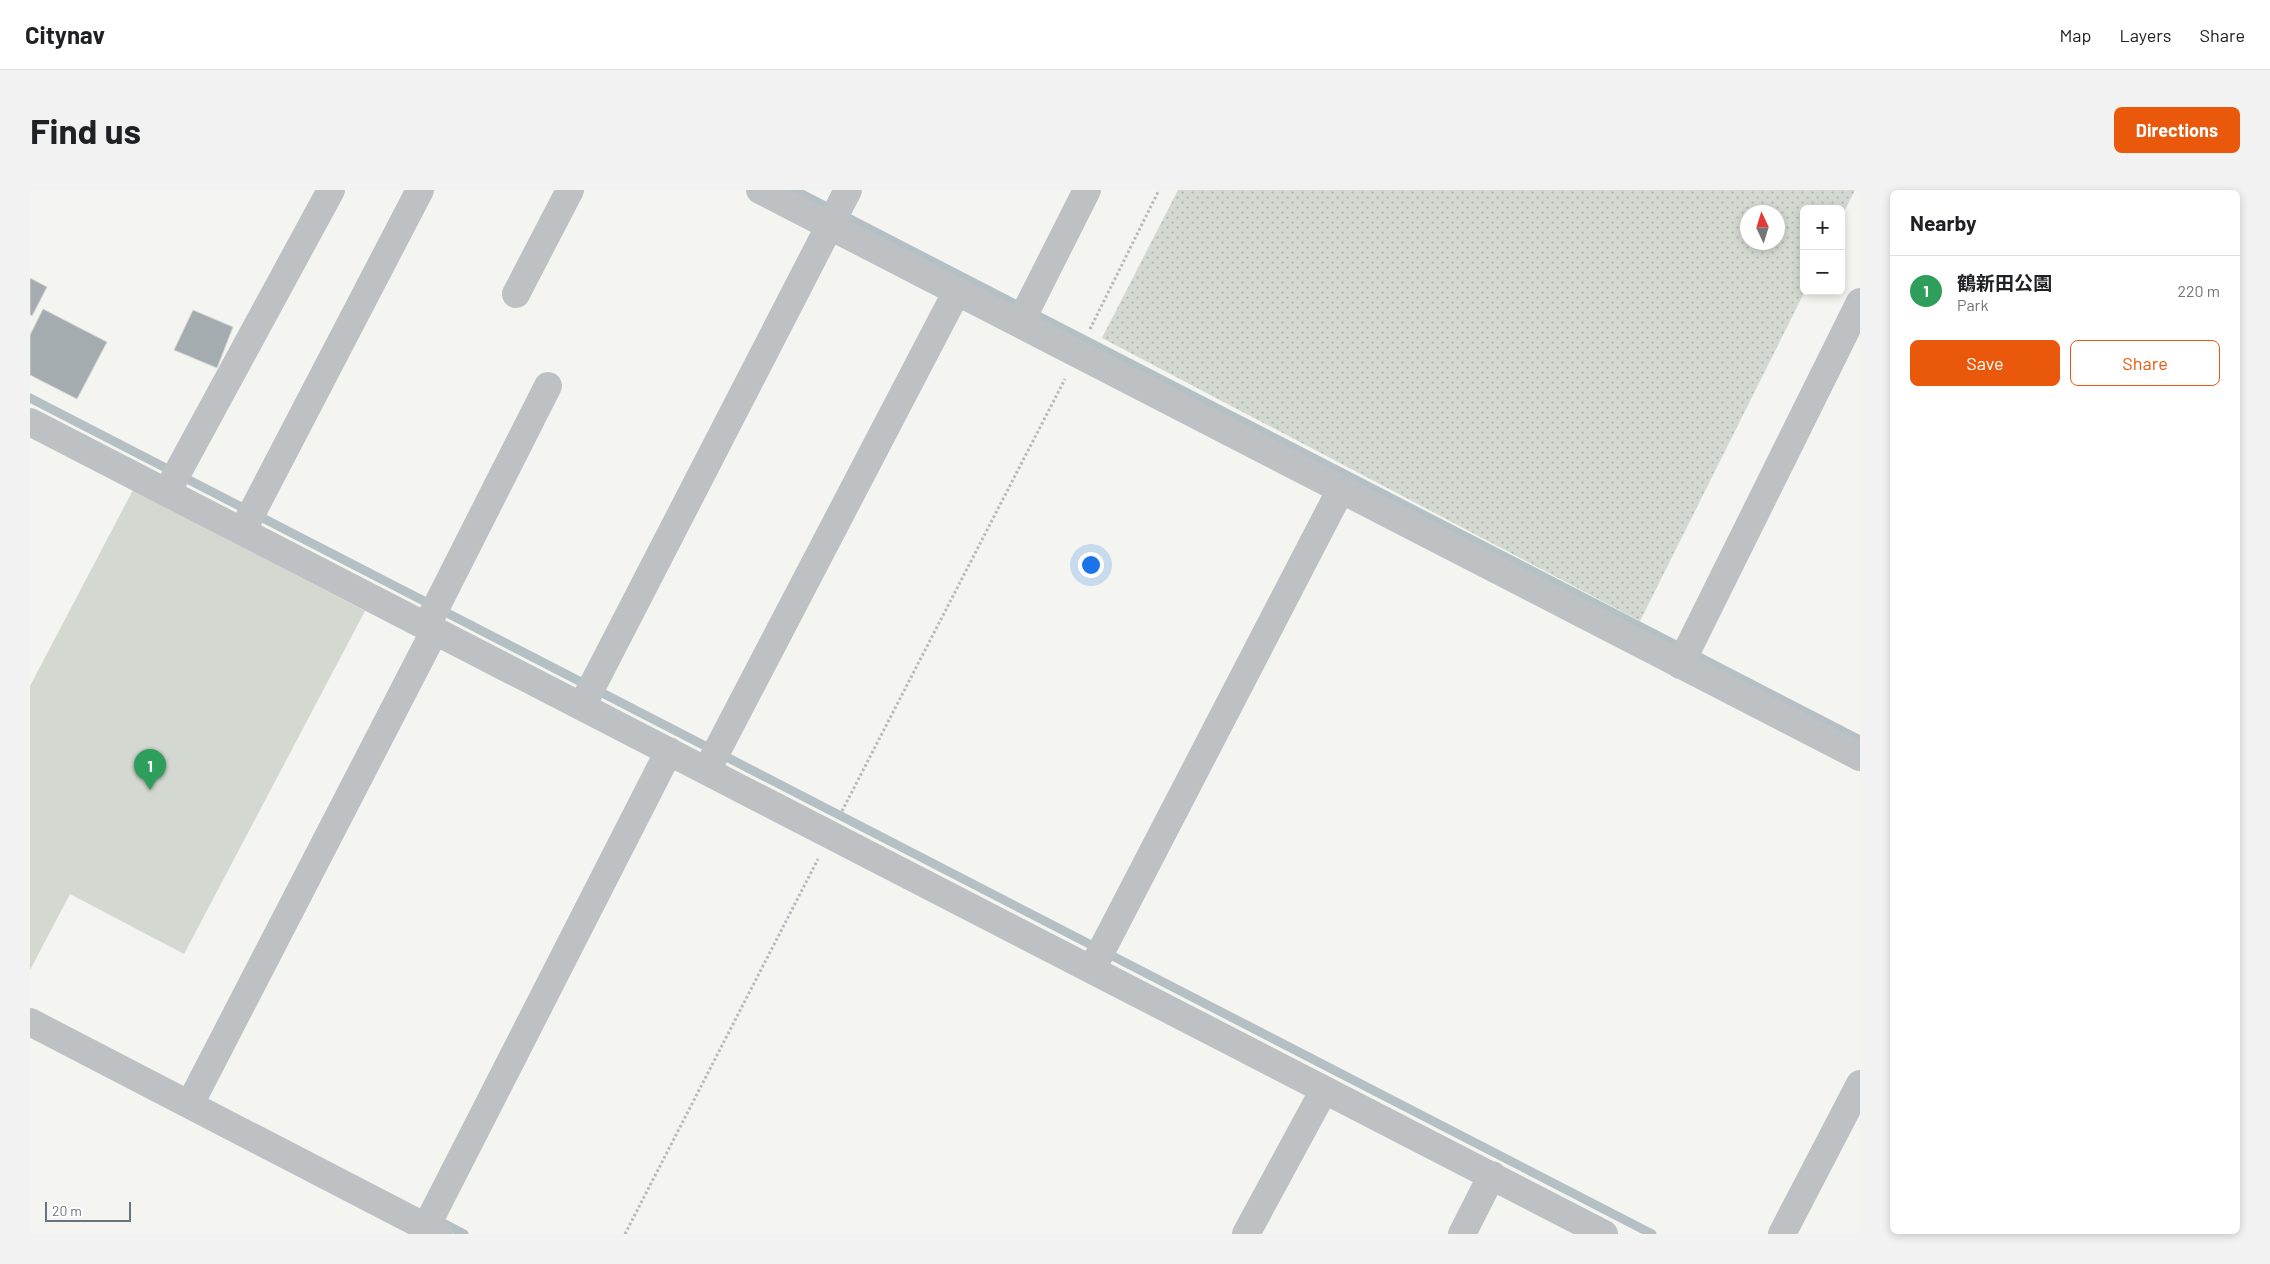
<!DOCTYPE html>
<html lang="en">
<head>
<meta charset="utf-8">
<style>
  :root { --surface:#fff; --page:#f2f2f2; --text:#202124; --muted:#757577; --line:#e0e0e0; --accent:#ea580c }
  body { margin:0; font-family:Barlow,"Noto Sans JP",sans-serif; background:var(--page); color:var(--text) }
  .controls { position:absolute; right:15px; top:15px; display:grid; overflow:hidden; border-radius:8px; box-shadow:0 2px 8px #0003 }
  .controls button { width:45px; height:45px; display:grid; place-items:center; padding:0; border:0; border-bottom:1px solid var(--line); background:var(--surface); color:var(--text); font:25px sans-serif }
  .compass { position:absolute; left:1710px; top:15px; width:45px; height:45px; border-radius:50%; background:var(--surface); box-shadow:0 2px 8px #0003; rotate:356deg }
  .scale { position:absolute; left:15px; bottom:12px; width:86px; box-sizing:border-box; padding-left:5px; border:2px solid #66747f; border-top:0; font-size:14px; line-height:18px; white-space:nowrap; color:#66747f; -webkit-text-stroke:4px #fff; paint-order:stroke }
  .you { position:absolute; left:1060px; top:374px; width:18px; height:18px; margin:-12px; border:4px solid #fff; border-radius:50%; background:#1a73e8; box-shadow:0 0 0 8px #1a73e833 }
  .badge { display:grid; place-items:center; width:32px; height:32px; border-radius:50%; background:var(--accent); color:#fff; font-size:16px; font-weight:700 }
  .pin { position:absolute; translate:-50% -41px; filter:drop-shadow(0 1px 2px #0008) }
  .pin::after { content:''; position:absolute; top:26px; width:18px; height:15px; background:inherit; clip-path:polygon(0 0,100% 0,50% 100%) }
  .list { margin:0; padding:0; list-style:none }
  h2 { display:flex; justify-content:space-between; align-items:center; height:65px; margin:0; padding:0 20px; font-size:21px }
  h2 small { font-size:16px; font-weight:400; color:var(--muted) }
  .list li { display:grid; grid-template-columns:32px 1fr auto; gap:15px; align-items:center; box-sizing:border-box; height:70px; padding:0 20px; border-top:1px solid var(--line) }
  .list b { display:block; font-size:19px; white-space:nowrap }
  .list p { margin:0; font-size:16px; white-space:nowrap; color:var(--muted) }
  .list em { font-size:16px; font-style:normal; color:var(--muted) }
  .actions { display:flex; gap:10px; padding:15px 20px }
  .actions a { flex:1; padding:11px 0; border:1px solid var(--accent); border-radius:8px; text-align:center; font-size:18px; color:var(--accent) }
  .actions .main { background:var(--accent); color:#fff }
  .map { position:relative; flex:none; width:1830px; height:1044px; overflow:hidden; border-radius:8px }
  header { display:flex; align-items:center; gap:30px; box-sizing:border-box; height:70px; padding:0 25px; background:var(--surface); border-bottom:1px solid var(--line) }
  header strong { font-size:24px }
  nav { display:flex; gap:28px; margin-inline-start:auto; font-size:18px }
  .intro { display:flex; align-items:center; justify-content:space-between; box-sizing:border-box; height:120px; padding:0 30px }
  h1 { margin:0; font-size:35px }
  .button { padding:12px 22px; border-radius:8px; background:var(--accent); color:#fff; font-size:18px; font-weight:700 }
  main { display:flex; gap:30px; padding:0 30px }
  aside { flex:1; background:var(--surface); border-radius:8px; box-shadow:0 2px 8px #0003 }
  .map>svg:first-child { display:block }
  .grass { fill:url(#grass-dots); fill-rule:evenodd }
  .park { fill:#d3d9d0 }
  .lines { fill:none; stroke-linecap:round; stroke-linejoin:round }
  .stream { stroke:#b4c0c3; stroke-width:9 }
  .building { fill:#a4acb0; stroke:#d5d5d3 }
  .path { stroke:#b7babc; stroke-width:3; stroke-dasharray:2.5 2.5; stroke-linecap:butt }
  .minor { stroke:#bdc1c4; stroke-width:28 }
</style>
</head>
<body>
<header>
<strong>Citynav</strong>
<nav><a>Map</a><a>Layers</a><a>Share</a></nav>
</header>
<div class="intro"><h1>Find us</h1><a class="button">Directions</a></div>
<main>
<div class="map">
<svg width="1830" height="1044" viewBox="0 0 1830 1044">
  <defs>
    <pattern id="grass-dots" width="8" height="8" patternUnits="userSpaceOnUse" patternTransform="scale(1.25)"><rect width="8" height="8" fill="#d3d9d0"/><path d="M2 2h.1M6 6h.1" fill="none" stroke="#afb5ae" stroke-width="1.8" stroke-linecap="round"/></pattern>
  </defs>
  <rect width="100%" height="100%" fill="#f4f4f0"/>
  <!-- grass -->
  <path class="grass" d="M 1148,0 L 1825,0 L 1811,28 L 1811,19 L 1774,19 L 1775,101 L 1610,431 L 1072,148 ZM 1718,22 L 1748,22 L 1748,52 L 1718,52 Z"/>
  <!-- park -->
  <path class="park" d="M 103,300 L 335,421 L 154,764 L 40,704 L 0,780 L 0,496 Z"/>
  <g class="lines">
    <!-- stream -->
    <path class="stream" d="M 764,0 L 1830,550
      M 0,208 L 1622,1044
      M 411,1032 L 434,1044"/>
  </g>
  <!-- building -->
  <path class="building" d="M 0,88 L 17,97 L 2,126 L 0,124 Z
    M 13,119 L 77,152 L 47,209 L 0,185 L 0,145 Z
    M 163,120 L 203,137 L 187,178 L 144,160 Z"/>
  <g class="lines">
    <!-- path -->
    <path class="path" d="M 1060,139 L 1129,0
      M 812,621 L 1035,189
      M 595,1044 L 788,669"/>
    <!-- minor -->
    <path class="minor" d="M 730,0 L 1830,567
      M 486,104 L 540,0
      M 990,133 L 1057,0
      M 0,232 L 1574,1044
      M 137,302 L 301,0
      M 213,340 L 390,0
      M 397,435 L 518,196
      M 1650,475 L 1830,112
      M 552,516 L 818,0
      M 677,580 L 927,101
      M 1062,779 L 1311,299
      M 0,832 L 409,1044
      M 160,914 L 405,440
      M 396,1037 L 639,561
      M 1216,1044 L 1294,900
      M 1432,1044 L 1462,985
      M 1752,1044 L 1830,894"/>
  </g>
</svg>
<div class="controls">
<button>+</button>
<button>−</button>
</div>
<svg class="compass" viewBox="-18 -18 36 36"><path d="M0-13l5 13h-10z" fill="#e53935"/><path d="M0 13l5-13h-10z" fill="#757577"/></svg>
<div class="scale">20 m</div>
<div class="you"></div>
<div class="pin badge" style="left:120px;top:600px;background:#2e9e5b">1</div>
</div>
<aside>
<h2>Nearby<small></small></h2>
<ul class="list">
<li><span class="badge" style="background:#2e9e5b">1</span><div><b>鶴新田公園</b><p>Park</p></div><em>220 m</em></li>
</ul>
<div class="actions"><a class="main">Save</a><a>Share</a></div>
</aside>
</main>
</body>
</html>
